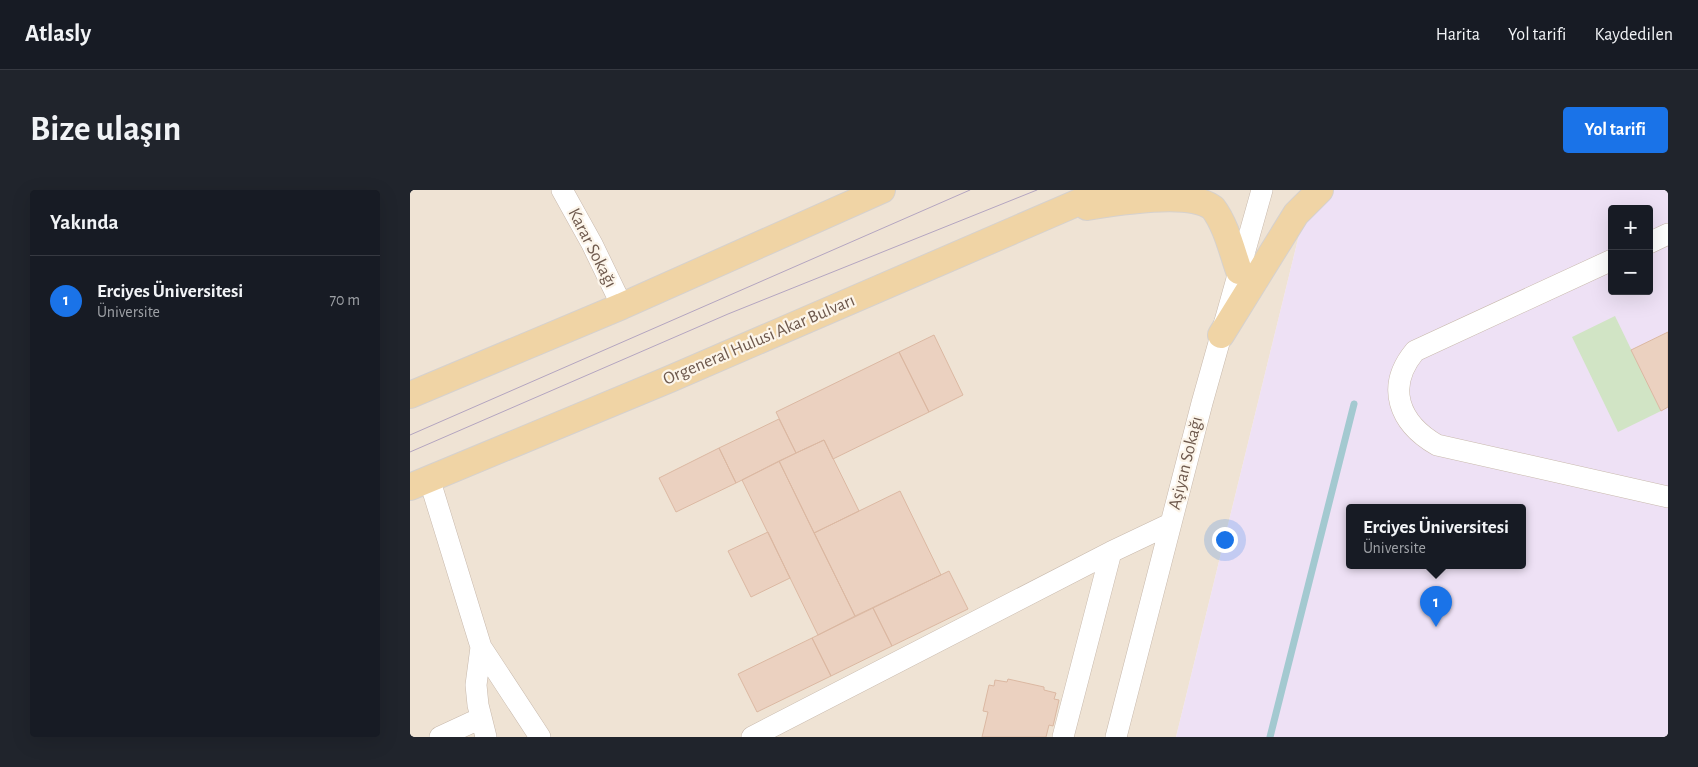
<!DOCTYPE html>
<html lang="tr">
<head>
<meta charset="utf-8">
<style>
  :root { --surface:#171b24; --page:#20242c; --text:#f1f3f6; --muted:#9ea1a6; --line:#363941; --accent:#1a73e8 }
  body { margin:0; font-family:"Alegreya Sans",sans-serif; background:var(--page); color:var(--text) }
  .controls { position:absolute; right:15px; top:15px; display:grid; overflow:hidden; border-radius:5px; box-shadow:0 5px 20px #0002 }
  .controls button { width:45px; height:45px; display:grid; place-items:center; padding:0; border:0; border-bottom:1px solid var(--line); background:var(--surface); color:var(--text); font:25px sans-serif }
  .you { position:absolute; left:814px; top:349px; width:18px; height:18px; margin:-12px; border:4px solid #fff; border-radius:50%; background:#1a73e8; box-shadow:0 0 0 8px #1a73e833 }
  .badge { display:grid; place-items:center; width:32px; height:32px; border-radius:50%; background:var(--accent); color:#fff; font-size:16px; font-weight:700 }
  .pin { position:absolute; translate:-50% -41px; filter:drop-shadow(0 1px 2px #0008) }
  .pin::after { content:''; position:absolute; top:26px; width:18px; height:15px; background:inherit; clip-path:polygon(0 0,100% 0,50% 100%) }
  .popup { position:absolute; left:936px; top:314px; width:180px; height:65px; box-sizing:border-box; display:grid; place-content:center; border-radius:5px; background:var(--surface); filter:drop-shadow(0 1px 4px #0005); font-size:16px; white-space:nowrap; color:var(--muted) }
  .popup b { font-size:19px; color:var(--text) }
  .popup::after { content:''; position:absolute; left:50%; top:100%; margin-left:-10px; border:10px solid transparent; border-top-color:var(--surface) }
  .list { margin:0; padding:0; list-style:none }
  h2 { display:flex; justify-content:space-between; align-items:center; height:65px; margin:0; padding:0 20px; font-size:21px }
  h2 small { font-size:16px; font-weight:400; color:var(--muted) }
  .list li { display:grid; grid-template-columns:32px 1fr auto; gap:15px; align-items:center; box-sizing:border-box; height:90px; padding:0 20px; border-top:1px solid var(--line) }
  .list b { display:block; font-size:19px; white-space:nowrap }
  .list p { margin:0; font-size:16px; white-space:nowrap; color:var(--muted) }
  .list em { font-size:16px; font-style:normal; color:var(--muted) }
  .map { position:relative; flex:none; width:1258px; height:547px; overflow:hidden; border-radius:5px }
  header { display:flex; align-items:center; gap:30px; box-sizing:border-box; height:70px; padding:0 25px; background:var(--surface); border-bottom:1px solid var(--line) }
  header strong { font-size:24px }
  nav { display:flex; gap:28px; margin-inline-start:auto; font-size:18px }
  .intro { display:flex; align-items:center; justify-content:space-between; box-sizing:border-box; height:120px; padding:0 30px }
  h1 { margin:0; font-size:35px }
  .button { padding:12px 22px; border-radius:5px; background:var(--accent); color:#fff; font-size:18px; font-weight:700 }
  main { display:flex; gap:30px; padding:0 30px }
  aside { flex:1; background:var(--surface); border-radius:5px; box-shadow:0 5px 20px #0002 }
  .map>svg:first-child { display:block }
  .residential { fill:#efe3d4 }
  .education { fill:#eee1f5; fill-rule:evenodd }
  .green { fill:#d1e4c5 }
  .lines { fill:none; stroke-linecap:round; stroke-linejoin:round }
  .stream { stroke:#a3c9d0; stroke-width:7 }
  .building { fill:#ebd1c0; stroke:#dbb8a2 }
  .minor-casing { stroke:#c8b9ac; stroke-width:22 }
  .major-casing { stroke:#d6d1cd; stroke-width:28 }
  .minor { stroke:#fff; stroke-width:21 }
  .major { stroke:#f0d4a5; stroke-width:26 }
  .tram { stroke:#b4a5c0; stroke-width:1 }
  .labels { text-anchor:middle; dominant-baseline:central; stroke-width:4.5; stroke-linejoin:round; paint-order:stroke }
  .street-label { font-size:18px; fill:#6e594d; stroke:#fcf5ea }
</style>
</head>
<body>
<header>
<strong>Atlasly</strong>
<nav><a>Harita</a><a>Yol tarifi</a><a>Kaydedilen</a></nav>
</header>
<div class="intro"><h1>Bize ulaşın</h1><a class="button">Yol tarifi</a></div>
<main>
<aside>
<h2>Yakında<small></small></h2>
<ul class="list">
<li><span class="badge">1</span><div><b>Erciyes Üniversitesi</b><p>Üniversite</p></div><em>70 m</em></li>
</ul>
</aside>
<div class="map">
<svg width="1258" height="547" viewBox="0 0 1258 547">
  <rect width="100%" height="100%" fill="#f9f1e4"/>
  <!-- residential -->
  <path class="residential" d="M 0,0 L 900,0 L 766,547 L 0,547 Z"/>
  <!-- education -->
  <path class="education" d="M 900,0 L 1258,0 L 1258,547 L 766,547 ZM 1202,19 L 1239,19 L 1239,101 L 1202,101 ZM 940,318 L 1112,318 L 1112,376 L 940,376 Z"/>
  <!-- green -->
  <path class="green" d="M 1205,126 L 1251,221 L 1208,242 L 1162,147 Z"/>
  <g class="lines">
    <!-- stream -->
    <path class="stream" d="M 860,547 L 944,214"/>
  </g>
  <!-- building -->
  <path class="building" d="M 1258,142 L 1258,217 L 1251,221 L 1221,160 Z
    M 524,145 L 553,205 L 519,222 L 489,162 Z
    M 489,162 L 519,222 L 423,269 L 414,250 L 386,263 L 366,222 Z
    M 369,229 L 386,263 L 326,293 L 309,258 Z
    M 414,250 L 449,321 L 404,343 L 369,271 Z
    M 309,258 L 326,293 L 266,322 L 249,288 Z
    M 369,271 L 445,426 L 408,445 L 332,290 Z
    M 490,301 L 531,385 L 445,426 L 404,343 Z
    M 358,342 L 380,388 L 341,407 L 318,361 Z
    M 539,381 L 558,419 L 482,456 L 463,418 Z
    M 463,418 L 482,456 L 421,486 L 402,448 Z
    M 402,448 L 421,486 L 347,522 L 328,484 Z
    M 598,489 L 634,497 L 634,500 L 646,503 L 644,509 L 649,510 L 643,536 L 639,535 L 636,547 L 572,547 L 578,522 L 573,521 L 579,495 L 584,496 L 585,490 L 597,492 Z"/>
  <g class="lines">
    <!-- minor casing -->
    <g class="minor-casing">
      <path id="minor" d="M 152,0 L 182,54 L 212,116
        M 1239,53 L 1258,44
        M 1202,70 L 1005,161 C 975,197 989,233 1027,255 L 1258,307
        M 19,288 L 71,457 L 130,547
        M 71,457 L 66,495 L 68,515 L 76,547
        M 30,547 L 71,528
        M 342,547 L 701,362 L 760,334
        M 653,547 L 701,362
        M 706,547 L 792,213 L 852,0"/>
    </g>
    <!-- major casing -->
    <g class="major-casing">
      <path id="major" d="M 677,17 C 707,12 780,0 803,18 C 816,35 822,61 829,81
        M 811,145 L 886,24 L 910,0
        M 0,205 L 212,116 L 472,0
        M 0,297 L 260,189 L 697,0"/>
    </g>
    <!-- minor -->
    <use href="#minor" class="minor"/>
    <!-- major -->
    <use href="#major" class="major"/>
    <!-- tram -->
    <path class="tram" d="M 0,245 L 560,0
      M 0,262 L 318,124 L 627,0"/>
  </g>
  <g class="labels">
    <!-- street labels -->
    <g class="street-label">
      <text transform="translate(182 58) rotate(63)">Karar Sokağı</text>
      <text transform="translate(349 150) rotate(-23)">Orgeneral Hulusi Akar Bulvarı</text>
      <text transform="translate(776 273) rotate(-76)">Aşiyan Sokağı</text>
    </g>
  </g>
</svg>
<div class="controls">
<button>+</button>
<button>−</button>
</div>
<div class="you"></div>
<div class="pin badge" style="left:1026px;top:437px">1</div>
<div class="popup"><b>Erciyes Üniversitesi</b>Üniversite</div>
</div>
</main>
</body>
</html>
